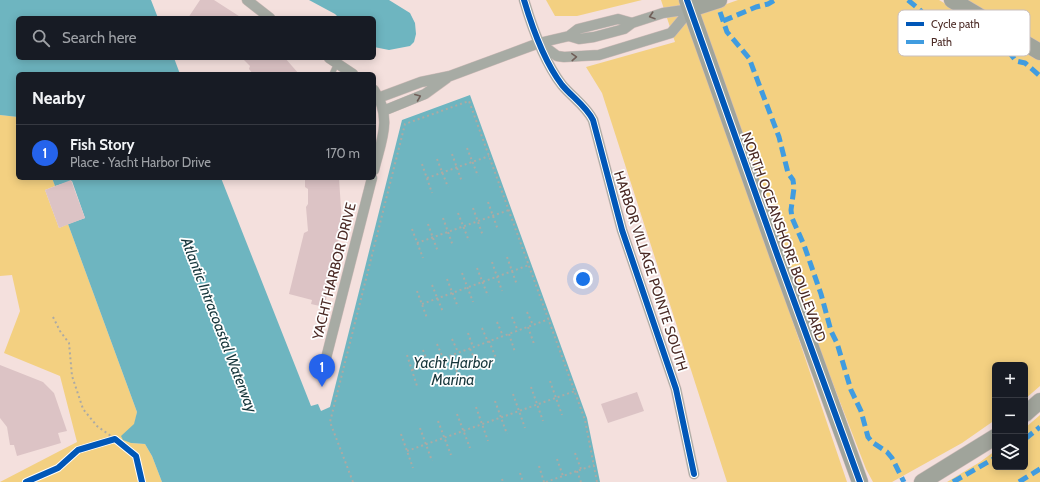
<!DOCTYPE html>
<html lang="en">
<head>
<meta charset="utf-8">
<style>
  :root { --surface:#171b24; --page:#20242c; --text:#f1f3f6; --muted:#9ea1a6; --line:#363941; --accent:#2563eb }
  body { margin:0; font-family:Cabin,sans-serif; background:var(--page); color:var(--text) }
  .controls { position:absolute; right:12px; bottom:12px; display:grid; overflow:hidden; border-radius:6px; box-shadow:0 2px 10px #0003 }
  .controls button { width:36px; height:36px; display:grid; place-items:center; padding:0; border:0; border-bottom:1px solid var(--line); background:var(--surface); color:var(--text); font:20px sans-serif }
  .you { position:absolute; left:583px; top:279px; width:14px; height:14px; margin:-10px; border:3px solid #fff; border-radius:50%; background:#1a73e8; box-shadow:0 0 0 6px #1a73e833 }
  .badge { display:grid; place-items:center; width:26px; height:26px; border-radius:50%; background:var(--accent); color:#fff; font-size:13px; font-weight:700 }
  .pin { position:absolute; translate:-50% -33px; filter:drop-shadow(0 1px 2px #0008) }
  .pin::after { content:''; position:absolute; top:21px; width:14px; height:12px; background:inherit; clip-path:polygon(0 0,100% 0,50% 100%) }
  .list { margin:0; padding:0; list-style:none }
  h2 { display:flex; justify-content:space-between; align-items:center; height:52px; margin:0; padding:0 16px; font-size:17px }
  h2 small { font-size:13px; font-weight:400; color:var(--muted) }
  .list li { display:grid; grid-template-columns:26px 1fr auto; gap:12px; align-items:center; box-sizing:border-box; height:56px; padding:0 16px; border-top:1px solid var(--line) }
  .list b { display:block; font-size:15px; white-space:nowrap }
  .list p { margin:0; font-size:13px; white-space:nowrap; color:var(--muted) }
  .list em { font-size:13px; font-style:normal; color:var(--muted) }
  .icon { flex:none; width:22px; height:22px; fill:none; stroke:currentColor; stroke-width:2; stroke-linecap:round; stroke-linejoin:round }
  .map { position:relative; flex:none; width:1040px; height:482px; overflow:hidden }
  .search { position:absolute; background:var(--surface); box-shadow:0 2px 10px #0003; left:16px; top:16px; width:360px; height:44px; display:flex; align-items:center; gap:10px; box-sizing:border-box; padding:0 14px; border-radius:6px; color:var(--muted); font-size:15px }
  .panel { position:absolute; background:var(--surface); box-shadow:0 2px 10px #0003; left:16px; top:72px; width:360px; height:108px; border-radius:6px }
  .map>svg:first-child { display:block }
  .green { fill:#f3d081 }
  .water { fill:#6eb5c0 }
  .building { fill:#dcc3c5 }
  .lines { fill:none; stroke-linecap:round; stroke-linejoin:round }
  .service-casing { stroke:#d1bdba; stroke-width:6 }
  .minor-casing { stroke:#d1bdba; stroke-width:11 }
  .primary-casing { stroke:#d1bdba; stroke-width:17 }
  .path { stroke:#acaaa4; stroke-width:2; stroke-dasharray:2 3; stroke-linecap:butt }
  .service { stroke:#a7aba4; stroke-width:5 }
  .minor { stroke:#a7aba4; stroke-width:10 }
  .primary { stroke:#a0a49b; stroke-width:16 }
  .quiet { stroke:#409ce0; stroke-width:5; stroke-dasharray:10 5; stroke-linecap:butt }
  .cycleway-casing { stroke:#fff; stroke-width:8 }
  .cycleway { stroke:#0057b8; stroke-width:6 }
  .oneway { stroke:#705e58 }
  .labels { text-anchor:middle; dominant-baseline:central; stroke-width:3.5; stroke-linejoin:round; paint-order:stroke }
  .street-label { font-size:14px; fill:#4b2a25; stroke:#fff }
  .water-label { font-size:15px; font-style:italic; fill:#17373c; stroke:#fff }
  .key { fill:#fff; stroke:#c9bfbe; stroke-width:1 }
  .key-label { font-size:11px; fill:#4b2a25 }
</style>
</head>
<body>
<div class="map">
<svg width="1040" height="482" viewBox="0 0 1040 482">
  <rect width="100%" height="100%" fill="#f4e0dd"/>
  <!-- green -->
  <path class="green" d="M 546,0 L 642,0 L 577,16 L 555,16 Z
    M 661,0 L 681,0 L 772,260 L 847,482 L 727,482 L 602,93 L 586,67 L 675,42 Z
    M 738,0 L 939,0 L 1040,59 L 1040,386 L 1025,399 L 1025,365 L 995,365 L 995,420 L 962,443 L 892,482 L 873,482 L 866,469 L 783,255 L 698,14 Z
    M 964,0 L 1040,0 L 1040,45 Z
    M 0,115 L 18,117 L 18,178 L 52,178 L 55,186 L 45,190 L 59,228 L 68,224 L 137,412 L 131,443 L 145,444 L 152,456 L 162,482 L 0,482 L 77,442 L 60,376 L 4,353 L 20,311 L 12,275 L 0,276 Z
    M 1040,415 L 1040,482 L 947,482 L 980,462 L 995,451 L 995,467 L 1025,467 L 1025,428 Z"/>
  <!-- water -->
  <path class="water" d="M 0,0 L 151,0 L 158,18 L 18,18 L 18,58 L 174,58 L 180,74 L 18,74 L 18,117 L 0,115 Z
    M 309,0 L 389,0 L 410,13 L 415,23 L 416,34 L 414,42 L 410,46 L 389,50 L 374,47 L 374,18 L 339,18 L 335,14 Z
    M 470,95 L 587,418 L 600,482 L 162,482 L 152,456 L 145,444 L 131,443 L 123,440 L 121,436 L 134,424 L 137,412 L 68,224 L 85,218 L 72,181 L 55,186 L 52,178 L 221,178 L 311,406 L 318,404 L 321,411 L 330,407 L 402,120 Z"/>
  <!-- building -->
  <path class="building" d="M 200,0 L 214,0 L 242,18 L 188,18 Z
    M 242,58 L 285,58 L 299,74 L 253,74 L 249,69 L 250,66 Z
    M 305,178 L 339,178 L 342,224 L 340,234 L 326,292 L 328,292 L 324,307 L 311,304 L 312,300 L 289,294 L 304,233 L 308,231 L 306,207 L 308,204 L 308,189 L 305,187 Z
    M 71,180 L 85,218 L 59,228 L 45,190 Z
    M 0,365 L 43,382 L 54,393 L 67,431 L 58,433 L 61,443 L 17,456 L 14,445 L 10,445 L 7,427 L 0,418 Z
    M 637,392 L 644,411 L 608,423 L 601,404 Z"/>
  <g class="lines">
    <!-- service casing -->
    <g class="service-casing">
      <path id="service" d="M 332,74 L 337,63"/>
    </g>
    <!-- minor casing -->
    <g class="minor-casing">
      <path id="minor" d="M 247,0 L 270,18
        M 524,0 C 532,27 545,63 562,85 C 572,97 586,106 593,120 L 622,230 L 676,389 L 694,474
        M 569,36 L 579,39 L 594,37 L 624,29 L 632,23
        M 541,44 L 557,56 L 564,57 L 599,55 L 671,33 L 691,9
        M 329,58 L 353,74
        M 374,90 C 393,118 381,141 374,170
        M 378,98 L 421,82 L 450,76 L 539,43 L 569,36 L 578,29 L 618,19 L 632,23 L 663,13 L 691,9
        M 383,111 L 425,94 L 447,78
        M 323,370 L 372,178"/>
    </g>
    <!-- primary casing -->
    <g class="primary-casing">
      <path id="primary" d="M 687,0 L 778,257 L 860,482
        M 952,0 L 1040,52
        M 691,9 L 719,0
        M 1025,414 L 1040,401
        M 922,482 L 995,437"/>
    </g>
    <!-- path -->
    <path class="path" d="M 467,148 L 478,176
      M 452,154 L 462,182
      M 437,159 L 448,187
      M 422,164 L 432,193
      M 427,178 L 489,156
      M 488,202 L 498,230
      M 473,208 L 483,236
      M 458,213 L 469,241
      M 443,218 L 453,246
      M 428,224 L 438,252
      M 412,229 L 423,258
      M 417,243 L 509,210
      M 507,257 L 517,285
      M 492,262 L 502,291
      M 477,268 L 488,296
      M 462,273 L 473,302
      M 447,279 L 458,307
      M 432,285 L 443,312
      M 417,291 L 427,318
      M 422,304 L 529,265
      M 527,312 L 533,325
      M 53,317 L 60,331 L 69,343 L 72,376 L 83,409 L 97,426 L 115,439
      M 512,317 L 518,331
      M 497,322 L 503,336
      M 528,327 L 534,344
      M 482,328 L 488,342
      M 468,333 L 473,347
      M 509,334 L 515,352
      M 452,339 L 458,352
      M 489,341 L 496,358
      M 437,344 L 443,358
      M 470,349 L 477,364
      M 423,350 L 428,363
      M 407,355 L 417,386
      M 451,356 L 457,372
      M 432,363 L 438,379
      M 412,370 L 549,319
      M 550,381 L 562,415
      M 531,387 L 543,421
      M 513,394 L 525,428
      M 495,401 L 507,434
      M 476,407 L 488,441
      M 457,414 L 470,448
      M 438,421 L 451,455
      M 420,428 L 432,461
      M 401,434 L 413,468
      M 407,451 L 575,391
      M 575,453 L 581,469
      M 557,459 L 563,476
      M 539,466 L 544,482
      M 577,471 L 581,482
      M 520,473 L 523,482
      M 502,479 L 503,482
      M 353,482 L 330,422 L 405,124 L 469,101 L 585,420 L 597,482
      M 546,482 L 594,465"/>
    <!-- service -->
    <use href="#service" class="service"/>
    <!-- minor -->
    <use href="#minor" class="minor"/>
    <!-- primary -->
    <use href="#primary" class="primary"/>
    <!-- quiet -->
    <path class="quiet" d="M 908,0 L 921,11 L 927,21 L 934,24 L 956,23 L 966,24 L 981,28 L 999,39 L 1016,61 L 1025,63 L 1040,76
      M 720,12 L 727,32 L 749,58 L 779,137 L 788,173 L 793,180 L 794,188 L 791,210 L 792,218 L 804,245 L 821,294 L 831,331 L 837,343 L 851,390 L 861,411 L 868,437 L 872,442 L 887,452 L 892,458 L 904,482
      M 723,21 L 756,7 L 768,4 L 775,0
      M 1025,439 L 1040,427
      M 953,482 L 995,458
      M 1019,482 L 1040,469"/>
    <!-- cycleway casing -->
    <g class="cycleway-casing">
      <path id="cycleway" d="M 524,0 C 532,27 545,63 562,85 C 572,97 586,106 593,120 L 622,230 L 676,389 L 694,474
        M 687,0 L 778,257 L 860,482
        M 26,482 L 58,468 L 78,450 L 115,439 L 136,456 L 142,482"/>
    </g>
    <!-- cycleway -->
    <use href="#cycleway" class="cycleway"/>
  </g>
  <!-- one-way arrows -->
  <defs><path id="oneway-chevron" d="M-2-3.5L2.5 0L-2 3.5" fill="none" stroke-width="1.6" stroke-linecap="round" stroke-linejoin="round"/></defs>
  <g class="oneway">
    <use href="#oneway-chevron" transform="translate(652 16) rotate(162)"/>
    <use href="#oneway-chevron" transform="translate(574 57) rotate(-3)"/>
    <use href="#oneway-chevron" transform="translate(418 97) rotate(-22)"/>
  </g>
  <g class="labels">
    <!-- street labels -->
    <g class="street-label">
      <text transform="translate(784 237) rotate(70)">NORTH OCEANSHORE BOULEVARD</text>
      <text transform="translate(334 271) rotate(-76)">YACHT HARBOR DRIVE</text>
      <text transform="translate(651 271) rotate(72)">HARBOR VILLAGE POINTE SOUTH</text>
    </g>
    <!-- water labels -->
    <g class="water-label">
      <text transform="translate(219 325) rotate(69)">Atlantic Intracoastal Waterway</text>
      <text x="453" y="363">Yacht Harbor<tspan x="453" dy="17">Marina</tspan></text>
    </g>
  </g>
  <!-- legend -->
  <rect x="898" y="10" width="132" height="46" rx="6" class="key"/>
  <rect x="906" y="22" width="18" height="4" fill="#0057b8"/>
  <rect x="906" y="40" width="18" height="4" fill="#409ce0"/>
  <g class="key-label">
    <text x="931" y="28">Cycle path</text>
    <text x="931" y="46">Path</text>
  </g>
</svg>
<div class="controls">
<button>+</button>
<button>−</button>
<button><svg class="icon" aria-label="layers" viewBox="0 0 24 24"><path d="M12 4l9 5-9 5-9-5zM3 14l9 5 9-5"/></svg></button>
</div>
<div class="you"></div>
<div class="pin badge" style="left:322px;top:387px">1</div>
<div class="search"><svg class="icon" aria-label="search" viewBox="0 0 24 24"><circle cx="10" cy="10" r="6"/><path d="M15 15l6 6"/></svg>Search here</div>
<section class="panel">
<h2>Nearby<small></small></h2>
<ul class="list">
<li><span class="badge">1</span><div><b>Fish Story</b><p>Place · Yacht Harbor Drive</p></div><em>170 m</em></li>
</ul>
</section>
</div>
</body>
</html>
